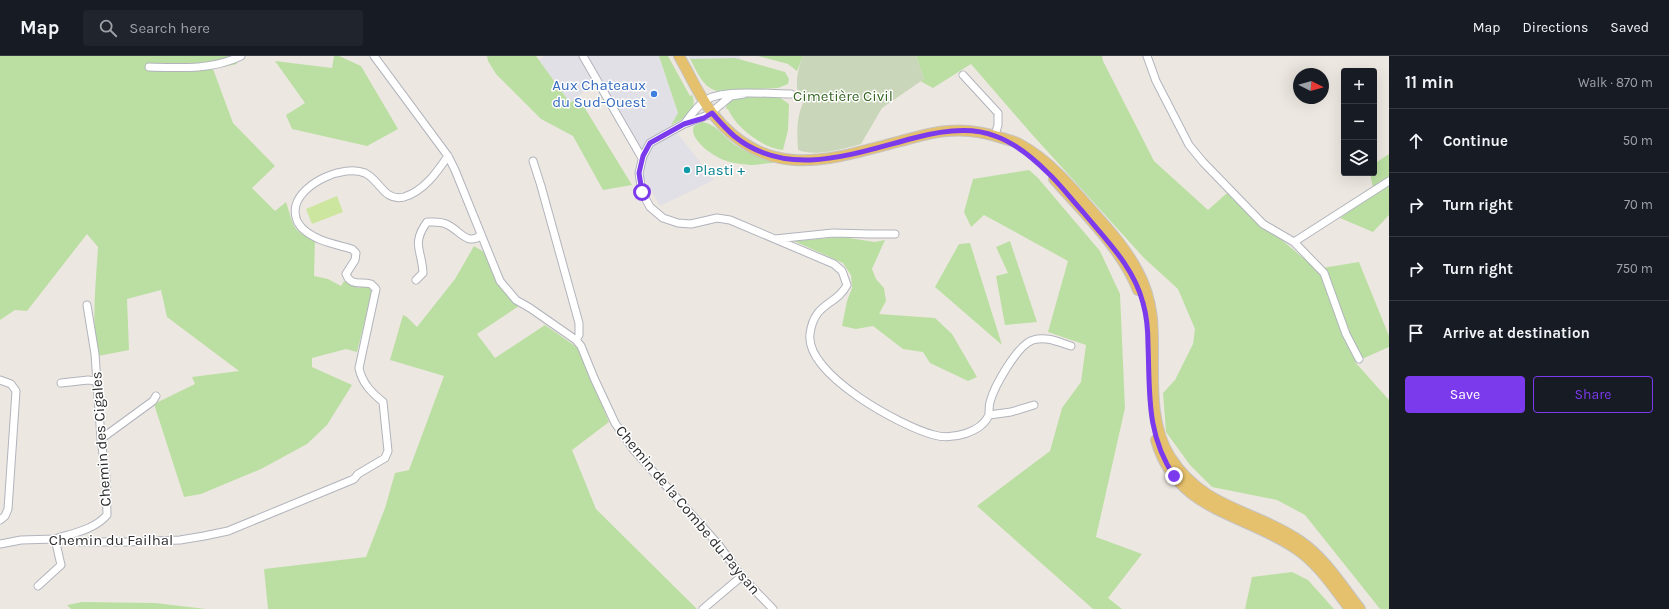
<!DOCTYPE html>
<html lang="en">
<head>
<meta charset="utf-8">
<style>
  :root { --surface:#171b24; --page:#20242c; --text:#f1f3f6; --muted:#9ea1a6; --line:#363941; --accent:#7c3aed }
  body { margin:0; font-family:Karla,sans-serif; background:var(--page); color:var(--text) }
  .controls { position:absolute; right:12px; top:12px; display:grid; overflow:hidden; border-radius:4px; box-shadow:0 4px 16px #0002 }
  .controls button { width:36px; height:36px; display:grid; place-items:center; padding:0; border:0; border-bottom:1px solid var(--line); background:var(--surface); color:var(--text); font:20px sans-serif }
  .compass { position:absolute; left:1293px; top:12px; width:36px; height:36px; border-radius:50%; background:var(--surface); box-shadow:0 4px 16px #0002; rotate:95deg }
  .stop { position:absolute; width:12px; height:12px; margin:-9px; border:3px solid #7c3aed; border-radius:50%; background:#fff }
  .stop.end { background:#7c3aed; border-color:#fff; box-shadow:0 1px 4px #0008 }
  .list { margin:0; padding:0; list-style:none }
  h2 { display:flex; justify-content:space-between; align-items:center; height:52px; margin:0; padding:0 16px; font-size:17px }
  h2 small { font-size:13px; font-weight:400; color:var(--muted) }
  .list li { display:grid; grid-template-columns:26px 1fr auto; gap:12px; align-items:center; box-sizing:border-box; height:64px; padding:0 16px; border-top:1px solid var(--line) }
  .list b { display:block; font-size:15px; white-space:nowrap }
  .list em { font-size:13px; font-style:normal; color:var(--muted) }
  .actions { display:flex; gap:8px; padding:12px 16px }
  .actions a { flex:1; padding:9px 0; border:1px solid var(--accent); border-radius:4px; text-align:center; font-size:14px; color:var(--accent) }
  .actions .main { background:var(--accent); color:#fff }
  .icon { flex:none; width:22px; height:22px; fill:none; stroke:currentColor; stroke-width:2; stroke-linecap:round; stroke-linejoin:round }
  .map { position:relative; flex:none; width:1389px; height:553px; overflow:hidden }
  header { display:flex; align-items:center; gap:24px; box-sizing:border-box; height:56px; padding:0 20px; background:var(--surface); border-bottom:1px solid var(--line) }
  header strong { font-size:19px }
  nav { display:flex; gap:22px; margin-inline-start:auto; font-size:14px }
  .search { width:280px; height:36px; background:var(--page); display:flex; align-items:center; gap:10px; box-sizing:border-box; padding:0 14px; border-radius:4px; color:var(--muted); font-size:15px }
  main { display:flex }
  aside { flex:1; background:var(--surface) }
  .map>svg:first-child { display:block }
  .industrial { fill:#e2e0e7 }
  .green { fill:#bbdfa2 }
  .cemetery { fill:#c9d6b9 }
  .pitch { fill:#cce59f }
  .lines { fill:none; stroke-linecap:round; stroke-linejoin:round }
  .street-casing { stroke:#b1b4bc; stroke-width:9 }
  .primary-casing { stroke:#c4c4c4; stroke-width:12 }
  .street { stroke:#fff; stroke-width:7 }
  .primary { stroke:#e6c16d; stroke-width:10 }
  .route { stroke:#7c3aed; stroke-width:5 }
  .shop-dot { fill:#3f7fe0; stroke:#fff; stroke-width:1.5 }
  .culture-dot { fill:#0f9aa8; stroke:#fff; stroke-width:1.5 }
  .labels { text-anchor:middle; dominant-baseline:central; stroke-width:3; stroke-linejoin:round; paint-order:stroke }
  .shop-label { font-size:15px; fill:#366cbe; stroke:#fff; text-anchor:end }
  .park-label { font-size:15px; fill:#356621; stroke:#fff }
  .culture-label { font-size:15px; fill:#0d838f; stroke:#fff; text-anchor:start }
  .street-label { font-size:15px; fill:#2d2d2d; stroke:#fff }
</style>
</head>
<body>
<header>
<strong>Map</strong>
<div class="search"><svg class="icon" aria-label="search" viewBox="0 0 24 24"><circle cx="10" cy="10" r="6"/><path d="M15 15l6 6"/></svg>Search here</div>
<nav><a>Map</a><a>Directions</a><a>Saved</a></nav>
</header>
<main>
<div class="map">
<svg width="1389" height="553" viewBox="0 0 1389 553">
  <rect width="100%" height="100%" fill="#ede7e1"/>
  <!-- industrial -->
  <path class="industrial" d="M 545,0 L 659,0 L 678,58 L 671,69 L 714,124 L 660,150 L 644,122 L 639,95 L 596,25 L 570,47 L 539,4 Z
    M 688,0 L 740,0 L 740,4 L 735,2 L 690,3 Z"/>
  <!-- green -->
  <path class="green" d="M 0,0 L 235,0 L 237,8 L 213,13 L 233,67 L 275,110 L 252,132 L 275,155 L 286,146 C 294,170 291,174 315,185 L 314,220 L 328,223 L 341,230 L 344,225 L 358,232 L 365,230 L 370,231 L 372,236 L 357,296 L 346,293 L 312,302 L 312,311 L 352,329 L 327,369 L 307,388 L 261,413 L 201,438 L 184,441 L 154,348 L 195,328 L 192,321 L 239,315 L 167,261 L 161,234 L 127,243 L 129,294 L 98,300 C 91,266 96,226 98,191 L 87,178 L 27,255 L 15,254 L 0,264 Z
    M 334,0 L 339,0 L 361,10 L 398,73 L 367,90 L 292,73 L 286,59 L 305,47 L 275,5 L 332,12 Z
    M 487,0 L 536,0 L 570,47 L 578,41 L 632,129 L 603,134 L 573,80 L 541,63 L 496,18 L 488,5 Z
    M 659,0 L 668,0 L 690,40 L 692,39 C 699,54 682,64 671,69 L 678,57 Z
    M 758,0 L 803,0 L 797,15 L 788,8 Z
    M 916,0 L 1102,0 L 1103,5 L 1154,105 L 1208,154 L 1227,137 L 1316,213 L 1359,206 L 1389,280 L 1389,291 L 1355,306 L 1389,344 L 1389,553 L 1380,553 L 1305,459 L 1277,444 L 1212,431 L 1190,409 L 1166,376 L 1163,337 L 1175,324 L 1193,288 L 1195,273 L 1178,233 L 1144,202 L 1029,75 L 971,8 L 933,32 L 920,25 L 924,23 Z
    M 735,2 L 785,16 L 789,23 L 788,28 L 778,32 L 717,35 C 702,31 697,15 690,3 Z
    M 743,41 L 779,41 L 789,48 L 788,74 L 783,94 C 763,92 736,72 728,53 L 726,53 C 727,44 735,42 743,41 Z
    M 702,66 C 717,68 724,82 737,90 C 748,97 761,102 774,107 C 765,107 757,109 749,109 C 741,108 731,107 724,104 C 713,100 688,83 694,70 Z
    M 1389,98 L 1389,159 L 1373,176 L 1340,162 L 1374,137 L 1370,117 L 1374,117 L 1374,108 Z
    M 1029,114 L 1038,122 L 1100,195 L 1120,238 L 1125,352 L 1096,481 L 1142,498 L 1108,542 L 1122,553 L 1093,553 L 977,450 L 1050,395 L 1062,352 L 1081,326 L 1086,289 L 1048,276 L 1068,205 L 984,159 L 971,171 L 964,156 L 973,123 Z
    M 842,181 L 875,186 L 885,184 L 872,213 L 876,223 L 884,232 L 886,245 L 879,258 L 935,262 L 952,278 L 977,321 L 968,325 L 930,307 L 923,296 L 903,293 L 873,270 L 856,273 L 842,270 L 847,245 L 852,232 L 851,219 L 843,207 L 794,185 Z
    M 1010,185 L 1037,266 L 1005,269 L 996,220 L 1008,217 L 996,191 Z
    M 970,187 L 1002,289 L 935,231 L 959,188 Z
    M 474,190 L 487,198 L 499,227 L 519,250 L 477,278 L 495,302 L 545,269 L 578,292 L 609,366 L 572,394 L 596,453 L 697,553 L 268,553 L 264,513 L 366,501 L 385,452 L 395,417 L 409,414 L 444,320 L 390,304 L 403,259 L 407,261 L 417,271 L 455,223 Z
    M 1292,516 L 1308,524 L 1334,553 L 1245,553 L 1252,521 Z
    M 82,546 L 155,547 L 206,553 L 71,553 L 67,549 Z"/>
  <!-- cemetery -->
  <path class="cemetery" d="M 803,0 L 916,0 L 924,23 L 882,52 L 861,88 C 843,93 815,101 798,94 C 797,77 796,63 803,47 C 793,34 797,15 803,0 Z"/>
  <!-- pitch -->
  <path class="pitch" d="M 337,140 L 343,156 L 312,168 L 306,153 Z"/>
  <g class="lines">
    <!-- street casing -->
    <g class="street-casing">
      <path id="street" d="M 374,0 L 448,100 L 455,114 L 500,225 L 516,244 L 530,252 L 576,284 L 581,290 L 594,322 L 615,367 L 633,393 L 718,488 L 742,521 L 773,553
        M 583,0 L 642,102
        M 1147,0 L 1156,25 L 1189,89 L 1203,106 L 1263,168 L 1294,186 L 1324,217 L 1346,278 L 1359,303
        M 149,11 C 180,12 212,14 241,0
        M 963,19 L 998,57 L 998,69 L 995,79
        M 744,38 L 731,40 L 708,59 L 684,68 L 650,87 L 643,100 L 639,117 L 642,136 L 650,151 L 663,162 L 678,167 L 691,168 L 717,162 L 730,164 L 834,208 L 842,215 L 847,229 C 836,250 814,246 810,278 C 805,318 900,370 934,379 C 952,384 981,377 989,359 L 1011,356 L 1034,349
        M 685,67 C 691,59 697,50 706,44 C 722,33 770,38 791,38
        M 533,105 L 541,130 L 579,267 L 579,279 L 576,284
        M 775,183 L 833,177 L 870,178 L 895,178
        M 1294,186 L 1389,125
        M 416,224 L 423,217 C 422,194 411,188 427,166 C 433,166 440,165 446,168 C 459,173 467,191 481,179
        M 0,324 L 11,328 L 16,335 L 8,453 L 5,460 L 0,464
        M 61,327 L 88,324 L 96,325
        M 989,359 C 989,355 989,350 990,346 C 994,331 1017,289 1033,284 C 1047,280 1058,286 1071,290
        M 101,383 L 153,345 L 156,340
        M 0,488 L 21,484 L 55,483 L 80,486 L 127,486 L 180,484 L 204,480 L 228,475 L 347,426 L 354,423 L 358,418 L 385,402 L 388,395 L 383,346 C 371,336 362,327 359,312 L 376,233 L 371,228 C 361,225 351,231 346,218 L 355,204 L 356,197 L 352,193 C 335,188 315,185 302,172 C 296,166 294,157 296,149 C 302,127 344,108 365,117 C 380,124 384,146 404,141 C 424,135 437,116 448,100
        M 38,530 L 61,509 L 55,483 C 73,477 94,474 107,459 L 106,421 L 101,383 L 95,298 L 87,249
        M 703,553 L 742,520"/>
    </g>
    <!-- primary casing -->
    <g class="primary-casing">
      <path id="primary" d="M 679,0 C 690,19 699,40 712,57 C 766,125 826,105 897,86 C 914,82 930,76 947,75 C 966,73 984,76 1002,82 C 1008,84 1015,85 1021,89 C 1050,105 1073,133 1094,157 C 1110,175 1126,193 1137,214 C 1145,228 1150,245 1152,262 C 1156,307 1145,361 1170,401 C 1204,454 1254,453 1300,485 C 1325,502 1342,530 1360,553
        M 1054,123 C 1083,156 1122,193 1138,234
        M 1156,384 C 1176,455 1243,457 1295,492 C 1318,507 1334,532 1350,553"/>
    </g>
    <!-- street -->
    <use href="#street" class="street"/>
    <!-- primary -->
    <use href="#primary" class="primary"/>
  </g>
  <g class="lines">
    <!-- route -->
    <path class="route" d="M 642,136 L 639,117 L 643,100 L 650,87 L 684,68 L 704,62 L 712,57 C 719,65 726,73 734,80 C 788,124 855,97 914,82 C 940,75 970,70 995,80 C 1015,87 1033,102 1047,116 C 1060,128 1071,143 1083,156 C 1106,184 1134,211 1143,247 C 1147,261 1148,275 1148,289 C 1150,337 1146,378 1174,420"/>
  </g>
  <!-- markers -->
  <circle class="shop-dot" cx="654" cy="38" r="4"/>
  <circle class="culture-dot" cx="687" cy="114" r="4"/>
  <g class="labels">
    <!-- shop labels -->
    <g class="shop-label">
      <text x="646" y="29">Aux Chateaux<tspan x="646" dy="17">du Sud-Ouest</tspan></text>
    </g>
    <!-- park labels -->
    <g class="park-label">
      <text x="843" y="40">Cimetière Civil</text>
    </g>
    <!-- culture labels -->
    <g class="culture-label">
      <text x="695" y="114">Plasti +</text>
    </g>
    <!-- street labels -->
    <g class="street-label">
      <text transform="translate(101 383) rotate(-94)">Chemin des Cigales</text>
      <text transform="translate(688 454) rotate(50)">Chemin de la Combe du Paysan</text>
      <text x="111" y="484">Chemin du Failhal</text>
    </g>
  </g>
</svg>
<div class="controls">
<button>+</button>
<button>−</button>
<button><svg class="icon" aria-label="layers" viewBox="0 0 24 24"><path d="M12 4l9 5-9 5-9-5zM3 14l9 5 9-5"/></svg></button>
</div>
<svg class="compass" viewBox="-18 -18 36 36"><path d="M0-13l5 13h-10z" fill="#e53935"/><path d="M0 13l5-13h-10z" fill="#9ea1a6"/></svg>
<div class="stop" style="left:642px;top:136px"></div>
<div class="stop end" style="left:1174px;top:420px"></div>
</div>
<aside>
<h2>11 min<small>Walk · 870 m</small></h2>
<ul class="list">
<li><svg class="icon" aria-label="ahead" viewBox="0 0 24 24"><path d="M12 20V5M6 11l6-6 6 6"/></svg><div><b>Continue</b></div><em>50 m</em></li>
<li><svg class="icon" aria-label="right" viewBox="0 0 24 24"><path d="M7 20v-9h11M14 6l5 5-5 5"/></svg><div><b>Turn right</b></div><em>70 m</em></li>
<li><svg class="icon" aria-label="right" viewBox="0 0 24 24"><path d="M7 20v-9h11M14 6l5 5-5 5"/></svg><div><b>Turn right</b></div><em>750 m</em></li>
<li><svg class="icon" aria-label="arrive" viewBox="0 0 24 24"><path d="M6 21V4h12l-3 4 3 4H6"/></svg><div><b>Arrive at destination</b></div></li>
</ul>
<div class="actions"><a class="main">Save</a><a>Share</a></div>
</aside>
</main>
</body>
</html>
